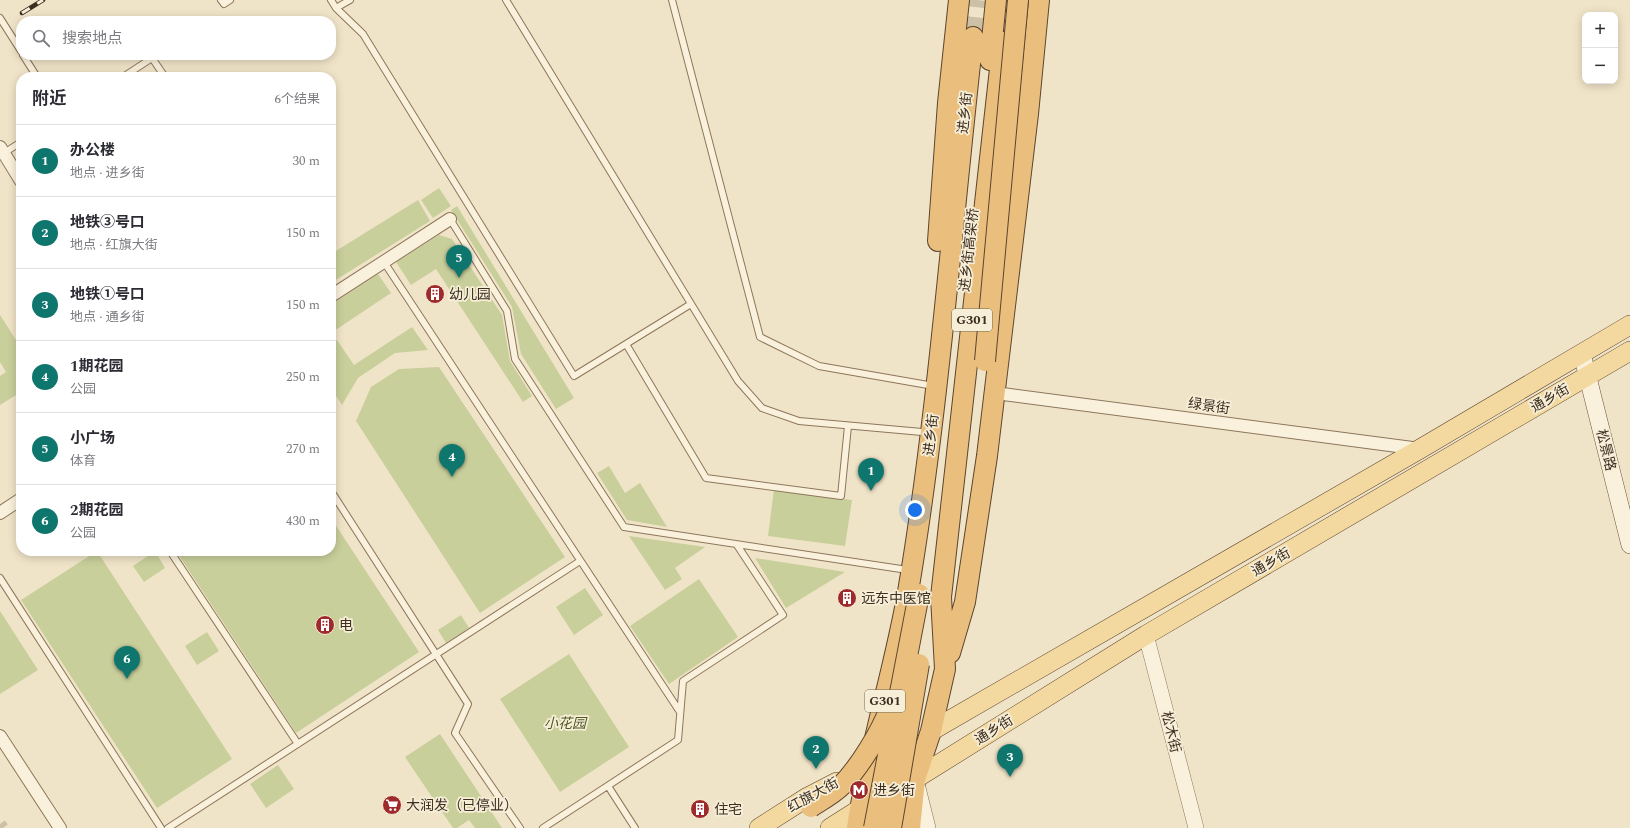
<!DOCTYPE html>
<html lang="zh">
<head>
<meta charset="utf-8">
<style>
  :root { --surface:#fff; --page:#f2f2f3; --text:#2b2b33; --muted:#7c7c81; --line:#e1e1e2; --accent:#0f766e }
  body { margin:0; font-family:Spectral,"Noto Sans SC",serif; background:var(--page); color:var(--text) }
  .controls { position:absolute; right:12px; top:12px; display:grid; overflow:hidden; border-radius:8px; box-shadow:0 2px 10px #0003 }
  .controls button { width:36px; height:36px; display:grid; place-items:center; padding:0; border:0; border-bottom:1px solid var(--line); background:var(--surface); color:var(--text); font:20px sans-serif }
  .you { position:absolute; left:915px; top:510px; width:14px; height:14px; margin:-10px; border:3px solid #fff; border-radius:50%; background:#1a73e8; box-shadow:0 0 0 6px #1a73e833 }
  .badge { display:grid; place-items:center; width:26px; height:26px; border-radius:50%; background:var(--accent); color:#fff; font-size:13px; font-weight:700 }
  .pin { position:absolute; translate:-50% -33px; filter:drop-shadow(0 1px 2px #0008) }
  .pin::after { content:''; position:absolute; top:21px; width:14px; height:12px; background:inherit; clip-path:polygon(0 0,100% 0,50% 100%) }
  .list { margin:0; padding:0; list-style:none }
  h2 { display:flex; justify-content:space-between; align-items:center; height:52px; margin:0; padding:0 16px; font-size:17px }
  h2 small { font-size:13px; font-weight:400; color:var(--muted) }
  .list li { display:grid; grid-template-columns:26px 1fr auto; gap:12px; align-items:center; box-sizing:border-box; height:72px; padding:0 16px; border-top:1px solid var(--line) }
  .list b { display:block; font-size:15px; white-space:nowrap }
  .list p { margin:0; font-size:13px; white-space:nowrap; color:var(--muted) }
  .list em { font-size:13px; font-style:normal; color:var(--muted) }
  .icon { flex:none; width:22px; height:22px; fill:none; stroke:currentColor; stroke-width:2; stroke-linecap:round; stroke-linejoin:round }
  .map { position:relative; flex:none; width:1630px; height:828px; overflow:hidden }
  .search { position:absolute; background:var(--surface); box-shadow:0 2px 10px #0003; left:16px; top:16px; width:320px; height:44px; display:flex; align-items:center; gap:10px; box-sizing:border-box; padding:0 14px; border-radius:16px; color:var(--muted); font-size:15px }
  .panel { position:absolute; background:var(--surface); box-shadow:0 2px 10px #0003; left:16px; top:72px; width:320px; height:484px; border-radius:16px }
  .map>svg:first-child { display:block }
  .green { fill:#c9cf9b }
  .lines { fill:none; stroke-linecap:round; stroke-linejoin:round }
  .minor-tunnel { stroke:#ccc0a6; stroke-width:12; stroke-dasharray:12 6; stroke-linecap:butt }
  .trunk-tunnel { stroke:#ccc0a6; stroke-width:20; stroke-dasharray:20 10; stroke-linecap:butt }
  .service-casing { stroke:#8d765c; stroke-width:8 }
  .minor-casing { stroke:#8d765c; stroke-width:14 }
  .tertiary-casing { stroke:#8d765c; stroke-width:16 }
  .secondary-casing { stroke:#6f573f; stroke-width:18 }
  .primary-casing { stroke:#5b4430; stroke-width:20 }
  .trunk-casing { stroke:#5b4430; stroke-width:22 }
  .service { stroke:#faf1dc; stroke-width:6 }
  .minor { stroke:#faf1dc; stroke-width:12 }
  .tertiary { stroke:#faf1dc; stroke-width:15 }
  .secondary { stroke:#faf1dc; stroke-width:17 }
  .primary { stroke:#f3d9a0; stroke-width:19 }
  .trunk { stroke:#eabe7c; stroke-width:20 }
  .rail-casing { stroke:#3d2e20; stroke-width:4.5 }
  .rail { stroke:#f7eed8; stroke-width:3; stroke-dasharray:9; stroke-linecap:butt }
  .trunk-bridge-casing { stroke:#5b4430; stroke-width:22; stroke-linecap:butt }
  .trunk-bridge { stroke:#eabe7c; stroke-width:20 }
  .labels { text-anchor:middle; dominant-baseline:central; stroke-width:3.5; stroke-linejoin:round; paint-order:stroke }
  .shield { fill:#f7eed8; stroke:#756857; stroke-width:1 }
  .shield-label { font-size:13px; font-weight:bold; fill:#3d2e20 }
  .street-label { font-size:14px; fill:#3d2e20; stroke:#f7eed8 }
  .poi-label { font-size:14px; fill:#3d2e20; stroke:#f7eed8; text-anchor:start }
  .park-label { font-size:14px; font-style:italic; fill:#4d5a26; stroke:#f7eed8 }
</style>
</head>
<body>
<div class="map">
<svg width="1630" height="828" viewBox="0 0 1630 828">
  <rect width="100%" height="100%" fill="#f0e4c8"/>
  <!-- green -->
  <path class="green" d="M 439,188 L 451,206 L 433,218 L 421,200 Z
    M 418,200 L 430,221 L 331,283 L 331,254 Z
    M 457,206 L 574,398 L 556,409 L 521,354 L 512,307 L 451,210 Z
    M 439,235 L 452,239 L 502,315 L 510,361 L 532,396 L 523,402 L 436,269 L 411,285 L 396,262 Z
    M 378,274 L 391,293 L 331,333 L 331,305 Z
    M 0,315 L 21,348 L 21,392 L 0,405 L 0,376 L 6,372 L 0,362 Z
    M 412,327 L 428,350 L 395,353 L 358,378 L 342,405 L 331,388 L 331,344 L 337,340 L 354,365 Z
    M 439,367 L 565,557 L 480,613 L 356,421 L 371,387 L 399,369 Z
    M 609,466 L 625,493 L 640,483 L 667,527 L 627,520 L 597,473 Z
    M 774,489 L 852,500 L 845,546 L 768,536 Z
    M 331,518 L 419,652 L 296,733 L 176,551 L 331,551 Z
    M 629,536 L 705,547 L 675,568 L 682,579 L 665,590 Z
    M 97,551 L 232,759 L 157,808 L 21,600 Z
    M 155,551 L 165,568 L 144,582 L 133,566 Z
    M 755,558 L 845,572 L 786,608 Z
    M 699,579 L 738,637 L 669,684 L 630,626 Z
    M 585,588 L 603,615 L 574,635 L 556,607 Z
    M 0,611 L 38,670 L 0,694 Z
    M 461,615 L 469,628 L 446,643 L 438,630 Z
    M 207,632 L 219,651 L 197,665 L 185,646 Z
    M 569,654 L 629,747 L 560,792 L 500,699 Z
    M 440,734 L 502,828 L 475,828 L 469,820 L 457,828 L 453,828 L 405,757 Z
    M 278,765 L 294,789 L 266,808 L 250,784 Z"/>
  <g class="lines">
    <!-- minor-tunnel -->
    <path class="minor-tunnel" d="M 0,824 L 3,828"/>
    <!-- trunk-tunnel -->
    <path class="trunk-tunnel" d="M 973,37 L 977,0
      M 1003,42 L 1008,0"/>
    <!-- service casing -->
    <g class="service-casing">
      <path id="service" d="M 221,0 L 224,4 L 230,0
        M 331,0 L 336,8 L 363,34 L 574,376 L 691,304
        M 506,0 L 738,381 L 762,408 L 799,421 L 922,432
        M 672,0 L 760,337 L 819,366 L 928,385
        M 336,8 L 350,0
        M 0,18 L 21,51
        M 23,55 L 37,77
        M 123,77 L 152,58 L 165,77
        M 4,153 L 21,142
        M 450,219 L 507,311 L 515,359 L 624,527 L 901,569
        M 384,262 L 680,712
        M 626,344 L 706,478 L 841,496 L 848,426
        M 331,491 L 468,704 L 455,733 L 520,828
        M 170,551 L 298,744
        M 0,578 L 161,828
        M 608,786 L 635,828
        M 168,828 L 580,561
        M 543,828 L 678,740 L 683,681 L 783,615 L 737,545"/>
    </g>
    <!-- minor casing -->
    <g class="minor-casing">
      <path id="minor" d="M 0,147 L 21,181
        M 331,296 L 450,219
        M 995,393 L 1420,449
        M 0,513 L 21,499
        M 0,736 L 60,828"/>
    </g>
    <!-- tertiary casing -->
    <g class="tertiary-casing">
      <path id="tertiary" d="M 1146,635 L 1196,828
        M 918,788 L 928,828"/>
    </g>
    <!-- secondary casing -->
    <g class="secondary-casing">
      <path id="secondary" d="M 1582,354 L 1630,545"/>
    </g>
    <!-- primary casing -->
    <g class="primary-casing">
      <path id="primary" d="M 931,731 L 1420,449 L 1630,325
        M 915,779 L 1146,635 L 1630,351
        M 759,828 L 806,798 L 837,782
        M 830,828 L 860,809"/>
    </g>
    <!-- trunk casing -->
    <g class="trunk-casing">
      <path id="trunk" d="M 990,60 L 996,0
        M 938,241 L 948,103 L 959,0
        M 950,653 L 965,602 L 987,456 L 1028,114 L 1039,0
        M 857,828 C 869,748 894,672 908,592 C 939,408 952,222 973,37
        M 910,828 L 915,779 L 931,731 L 945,669 L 941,597 L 1003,42"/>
    </g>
    <!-- service -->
    <use href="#service" class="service"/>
    <!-- minor -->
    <use href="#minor" class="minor"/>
    <!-- tertiary -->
    <use href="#tertiary" class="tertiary"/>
    <!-- secondary -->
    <use href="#secondary" class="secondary"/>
    <!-- primary -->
    <use href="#primary" class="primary"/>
    <!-- trunk -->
    <use href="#trunk" class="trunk"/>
    <!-- rail casing -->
    <g class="rail-casing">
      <path id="rail" d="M 22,13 L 43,0"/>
    </g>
    <!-- rail -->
    <use href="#rail" class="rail"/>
    <!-- trunk-bridge casing -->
    <g class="trunk-bridge-casing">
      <path id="trunk-bridge" d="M 985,361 L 1018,0
        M 811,807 C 820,801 833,794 841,786 C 859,768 881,732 890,708
        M 874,828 L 919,594
        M 891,828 L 919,664"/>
    </g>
    <!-- trunk-bridge -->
    <use href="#trunk-bridge" class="trunk-bridge"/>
  </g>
  <!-- icons -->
  <defs>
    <g id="building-disc" transform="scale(1)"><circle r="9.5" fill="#9e2a2b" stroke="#f7eed8"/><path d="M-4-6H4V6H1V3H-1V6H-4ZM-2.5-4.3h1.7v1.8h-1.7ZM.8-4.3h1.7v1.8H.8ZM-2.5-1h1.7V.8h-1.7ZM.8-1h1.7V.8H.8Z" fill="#fff"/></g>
    <g id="metro-disc" transform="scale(1)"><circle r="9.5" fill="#9e2a2b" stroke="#f7eed8"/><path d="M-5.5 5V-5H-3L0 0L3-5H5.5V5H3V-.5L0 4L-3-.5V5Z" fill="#fff"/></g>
    <g id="supermarket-disc" transform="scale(1)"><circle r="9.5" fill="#9e2a2b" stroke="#f7eed8"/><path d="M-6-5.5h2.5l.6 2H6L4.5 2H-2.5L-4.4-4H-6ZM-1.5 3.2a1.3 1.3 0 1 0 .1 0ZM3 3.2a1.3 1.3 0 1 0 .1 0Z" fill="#fff"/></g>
  </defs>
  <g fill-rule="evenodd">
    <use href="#building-disc" x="435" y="294"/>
    <use href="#building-disc" x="847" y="598"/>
    <use href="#building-disc" x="325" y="625"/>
    <use href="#metro-disc" x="859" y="790"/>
    <use href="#supermarket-disc" x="392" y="805"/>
    <use href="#building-disc" x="700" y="809"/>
  </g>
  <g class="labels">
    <!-- shield labels -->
    <g class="shield">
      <rect x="952" y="309" width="40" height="22" rx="3"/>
      <rect x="865" y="690" width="40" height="22" rx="3"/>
    </g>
    <g class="shield-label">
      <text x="972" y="320">G301</text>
      <text x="885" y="701">G301</text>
    </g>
    <!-- street labels -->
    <g class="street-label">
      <text transform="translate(965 113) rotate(-84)">进乡街</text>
      <text transform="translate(969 250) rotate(-84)">进乡街高架桥</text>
      <text transform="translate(1550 398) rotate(-30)">通乡街</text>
      <text transform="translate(1209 406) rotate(8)">绿景街</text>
      <text transform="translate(931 435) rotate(-83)">进乡街</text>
      <text transform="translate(1606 450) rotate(76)">松景路</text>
      <text transform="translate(1271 562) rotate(-30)">通乡街</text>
      <text transform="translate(994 730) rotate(-32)">通乡街</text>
      <text transform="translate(1171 732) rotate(76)">松木街</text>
      <text transform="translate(813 795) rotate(-29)">红旗大街</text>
    </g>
    <!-- poi labels -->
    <g class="poi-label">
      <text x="449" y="294">幼儿园</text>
      <text x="861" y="598">远东中医馆</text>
      <text x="339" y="625">电</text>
      <text x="873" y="790">进乡街</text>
      <text x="406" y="805">大润发（已停业）</text>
      <text x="714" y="809">住宅</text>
    </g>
    <!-- park labels -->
    <g class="park-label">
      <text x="565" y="723">小花园</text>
    </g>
  </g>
</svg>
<div class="controls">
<button>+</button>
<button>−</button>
</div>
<div class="you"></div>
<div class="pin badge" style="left:871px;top:491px">1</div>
<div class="pin badge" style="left:816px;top:769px">2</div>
<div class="pin badge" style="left:1010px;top:777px">3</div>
<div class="pin badge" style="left:452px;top:477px">4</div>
<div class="pin badge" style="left:459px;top:278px">5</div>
<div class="pin badge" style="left:127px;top:679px">6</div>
<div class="search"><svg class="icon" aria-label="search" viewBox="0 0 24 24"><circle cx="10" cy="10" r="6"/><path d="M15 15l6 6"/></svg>搜索地点</div>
<section class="panel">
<h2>附近<small>6个结果</small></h2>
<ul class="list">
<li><span class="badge">1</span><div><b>办公楼</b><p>地点 · 进乡街</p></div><em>30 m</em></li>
<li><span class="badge">2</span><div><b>地铁③号口</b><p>地点 · 红旗大街</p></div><em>150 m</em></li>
<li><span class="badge">3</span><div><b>地铁①号口</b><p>地点 · 通乡街</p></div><em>150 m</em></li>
<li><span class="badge">4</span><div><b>1期花园</b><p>公园</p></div><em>250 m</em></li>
<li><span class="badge">5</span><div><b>小广场</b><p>体育</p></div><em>270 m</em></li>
<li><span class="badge">6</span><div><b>2期花园</b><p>公园</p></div><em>430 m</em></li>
</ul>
</section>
</div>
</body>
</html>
